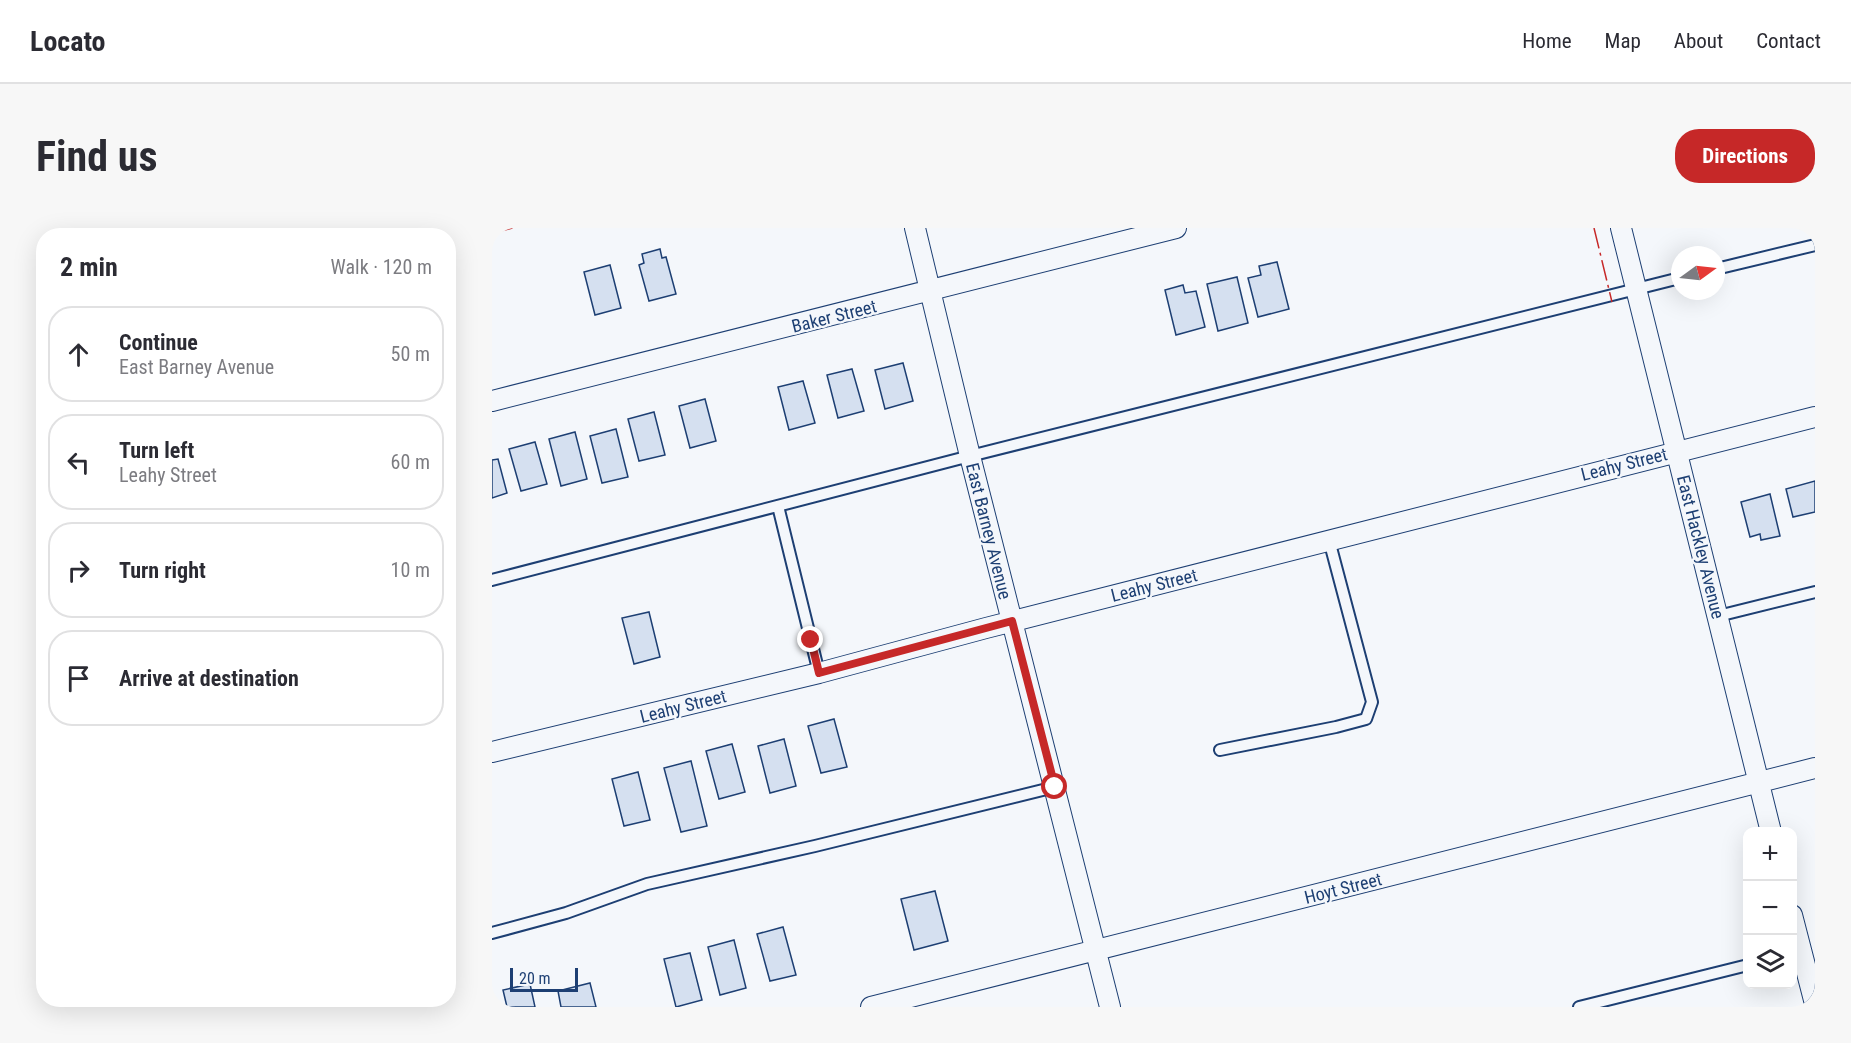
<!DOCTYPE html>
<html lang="en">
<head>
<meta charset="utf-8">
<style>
  :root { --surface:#fff; --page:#f7f7f7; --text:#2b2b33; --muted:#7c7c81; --line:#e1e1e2; --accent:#c62828 }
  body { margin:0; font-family:"Roboto Condensed",sans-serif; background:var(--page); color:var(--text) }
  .controls { position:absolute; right:18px; bottom:18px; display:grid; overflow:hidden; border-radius:12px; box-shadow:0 6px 24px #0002 }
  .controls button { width:54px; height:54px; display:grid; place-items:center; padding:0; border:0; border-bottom:2px solid var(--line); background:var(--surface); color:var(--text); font:30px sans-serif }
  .compass { position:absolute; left:1179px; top:18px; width:54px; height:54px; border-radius:50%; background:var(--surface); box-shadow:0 6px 24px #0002; rotate:75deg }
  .scale { position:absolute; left:18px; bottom:15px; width:68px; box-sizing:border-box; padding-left:6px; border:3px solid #1d3f73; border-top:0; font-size:16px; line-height:21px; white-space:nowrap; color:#1d3f73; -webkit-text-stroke:4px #f4f7fb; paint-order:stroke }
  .stop { position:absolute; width:18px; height:18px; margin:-14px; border:4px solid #c62828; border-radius:50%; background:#fff }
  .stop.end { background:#c62828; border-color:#fff; box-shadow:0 2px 6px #0008 }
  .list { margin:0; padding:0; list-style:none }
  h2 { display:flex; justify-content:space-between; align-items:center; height:78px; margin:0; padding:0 24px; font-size:26px }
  h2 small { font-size:20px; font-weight:400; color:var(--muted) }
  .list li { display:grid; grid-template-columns:39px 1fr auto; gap:18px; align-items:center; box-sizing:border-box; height:96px; margin:0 12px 12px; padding:0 12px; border:2px solid var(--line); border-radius:24px }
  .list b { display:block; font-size:22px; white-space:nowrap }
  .list p { margin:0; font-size:20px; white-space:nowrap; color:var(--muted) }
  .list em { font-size:20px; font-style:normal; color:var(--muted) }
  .icon { flex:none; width:33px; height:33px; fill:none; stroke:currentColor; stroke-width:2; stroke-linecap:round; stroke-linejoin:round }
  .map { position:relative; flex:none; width:1323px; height:779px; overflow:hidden; border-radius:24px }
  header { display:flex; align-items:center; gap:36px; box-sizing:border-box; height:84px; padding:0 30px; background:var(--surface); border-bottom:2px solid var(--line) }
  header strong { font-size:28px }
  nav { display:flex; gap:33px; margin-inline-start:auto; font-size:21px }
  .intro { display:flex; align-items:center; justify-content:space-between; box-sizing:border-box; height:144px; padding:0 36px }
  h1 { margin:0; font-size:42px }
  .button { padding:15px 27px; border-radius:24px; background:var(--accent); color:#fff; font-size:21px; font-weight:700 }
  main { display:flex; gap:36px; padding:0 36px }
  aside { flex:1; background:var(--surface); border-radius:24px; box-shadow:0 6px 24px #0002 }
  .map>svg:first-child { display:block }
  .building { fill:#d5e0f0; stroke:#1d3f73; stroke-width:1.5 }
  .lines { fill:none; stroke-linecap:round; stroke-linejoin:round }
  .lane-casing { stroke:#1d3f73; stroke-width:14 }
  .street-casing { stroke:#1d3f73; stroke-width:22 }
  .lane { stroke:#f4f7fb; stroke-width:10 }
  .street { stroke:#f4f7fb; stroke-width:20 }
  .power { stroke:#c62828; stroke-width:1.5; stroke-dasharray:21 4.5 3 4.5; stroke-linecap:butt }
  .route { stroke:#c62828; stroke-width:8 }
  .labels { text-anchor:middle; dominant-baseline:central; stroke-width:4.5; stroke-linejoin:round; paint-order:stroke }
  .street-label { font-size:18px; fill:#1d3f73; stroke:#f4f7fb }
</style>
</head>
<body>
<header>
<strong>Locato</strong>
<nav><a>Home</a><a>Map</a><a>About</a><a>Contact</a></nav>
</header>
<div class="intro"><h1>Find us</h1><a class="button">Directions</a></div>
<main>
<aside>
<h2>2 min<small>Walk · 120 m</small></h2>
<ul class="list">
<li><svg class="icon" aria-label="ahead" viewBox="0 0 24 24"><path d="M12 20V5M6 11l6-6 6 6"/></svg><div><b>Continue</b><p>East Barney Avenue</p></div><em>50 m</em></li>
<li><svg class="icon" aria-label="left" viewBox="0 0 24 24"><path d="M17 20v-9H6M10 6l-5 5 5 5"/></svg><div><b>Turn left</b><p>Leahy Street</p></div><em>60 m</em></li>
<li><svg class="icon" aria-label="right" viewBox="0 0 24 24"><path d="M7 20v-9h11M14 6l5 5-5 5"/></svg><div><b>Turn right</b></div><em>10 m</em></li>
<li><svg class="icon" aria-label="arrive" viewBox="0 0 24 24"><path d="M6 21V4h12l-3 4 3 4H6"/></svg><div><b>Arrive at destination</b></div></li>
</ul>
</aside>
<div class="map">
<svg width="1323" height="779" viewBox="0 0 1323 779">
  <rect width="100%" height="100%" fill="#f4f7fb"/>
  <!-- building -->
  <path class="building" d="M 168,21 L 170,30 L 174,29 L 184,66 L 157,73 L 147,37 L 152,35 L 150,26 Z
    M 785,34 L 797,81 L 766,89 L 756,50 L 769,47 L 767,38 Z
    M 118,37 L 129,80 L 103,87 L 92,44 Z
    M 745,49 L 756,95 L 726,103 L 715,56 Z
    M 691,57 L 693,65 L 704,63 L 713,99 L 684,107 L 673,62 Z
    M 411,135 L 421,173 L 393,181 L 383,142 Z
    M 360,141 L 372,183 L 346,190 L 335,147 Z
    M 311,153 L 323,195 L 297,202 L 286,159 Z
    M 213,171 L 224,213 L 198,220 L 187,178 Z
    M 162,184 L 173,227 L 147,233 L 136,191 Z
    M 124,201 L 136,249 L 110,255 L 98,208 Z
    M 83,204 L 95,251 L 69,258 L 57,211 Z
    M 43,214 L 55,256 L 29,263 L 17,221 Z
    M 6,231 L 15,265 L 0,270 L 0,232 Z
    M 1323,253 L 1323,284 L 1301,289 L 1294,261 Z
    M 1278,266 L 1288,308 L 1269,312 L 1268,306 L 1258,309 L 1249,274 Z
    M 157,384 L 168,429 L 142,436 L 130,390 Z
    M 342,491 L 355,539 L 329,545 L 316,498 Z
    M 292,511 L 304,558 L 278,565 L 266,518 Z
    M 240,516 L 253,564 L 227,571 L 214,523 Z
    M 199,533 L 215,598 L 189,604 L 172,540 Z
    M 146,544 L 158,592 L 132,598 L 120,551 Z
    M 443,663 L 456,713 L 422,722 L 409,671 Z
    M 291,699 L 304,747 L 278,753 L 265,706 Z
    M 242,712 L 254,760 L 228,767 L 216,719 Z
    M 198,725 L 210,772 L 184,779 L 172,731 Z
    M 98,755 L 104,779 L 69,779 L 66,763 Z
    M 38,756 L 43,779 L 15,779 L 11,762 Z"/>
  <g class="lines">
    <!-- lane casing -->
    <g class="lane-casing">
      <path id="lane" d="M 1224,41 L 1323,17
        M 286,278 L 327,445
        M 0,352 L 478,228 L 1188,50
        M 1226,388 L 1323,364
        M 728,522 L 844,499 L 874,491 L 880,474 L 837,312
        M 0,705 L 74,685 L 155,656 L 323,618 L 563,559
        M 1087,779 L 1256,737"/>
    </g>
    <!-- street casing -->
    <g class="street-casing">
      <path id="street" d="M 423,0 L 478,228 L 618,779
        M 1129,0 L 1279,604
        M 0,173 L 684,0
        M 0,524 L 327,445 L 494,400 L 1323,189
        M 1300,687 L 1323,776
        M 379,779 L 1323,540"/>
    </g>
    <!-- lane -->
    <use href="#lane" class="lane"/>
    <!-- street -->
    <use href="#street" class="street"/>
    <!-- power -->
    <path class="power" d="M 1102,0 L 1120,74
      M 0,5 L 21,0"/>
  </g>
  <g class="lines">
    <!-- route -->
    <path class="route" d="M 319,412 L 327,445 L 520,393 L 563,559"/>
  </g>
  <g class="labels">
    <!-- street labels -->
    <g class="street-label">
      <text transform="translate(342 88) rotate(-14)">Baker Street</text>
      <text transform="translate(1132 236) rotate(-14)">Leahy Street</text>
      <text transform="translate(497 303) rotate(76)">East Barney Avenue</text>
      <text transform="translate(1209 319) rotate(76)">East Hackley Avenue</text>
      <text transform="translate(662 357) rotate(-14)">Leahy Street</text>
      <text transform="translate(191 478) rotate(-14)">Leahy Street</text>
      <text transform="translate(851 660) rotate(-14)">Hoyt Street</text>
    </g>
  </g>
</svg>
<div class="controls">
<button>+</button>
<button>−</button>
<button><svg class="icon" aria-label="layers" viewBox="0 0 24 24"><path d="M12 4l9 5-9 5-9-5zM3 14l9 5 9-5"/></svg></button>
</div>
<svg class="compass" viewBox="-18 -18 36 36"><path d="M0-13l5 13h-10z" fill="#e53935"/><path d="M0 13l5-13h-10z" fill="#7c7c81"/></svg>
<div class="scale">20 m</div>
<div class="stop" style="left:563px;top:559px"></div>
<div class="stop end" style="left:319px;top:412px"></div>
</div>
</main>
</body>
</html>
